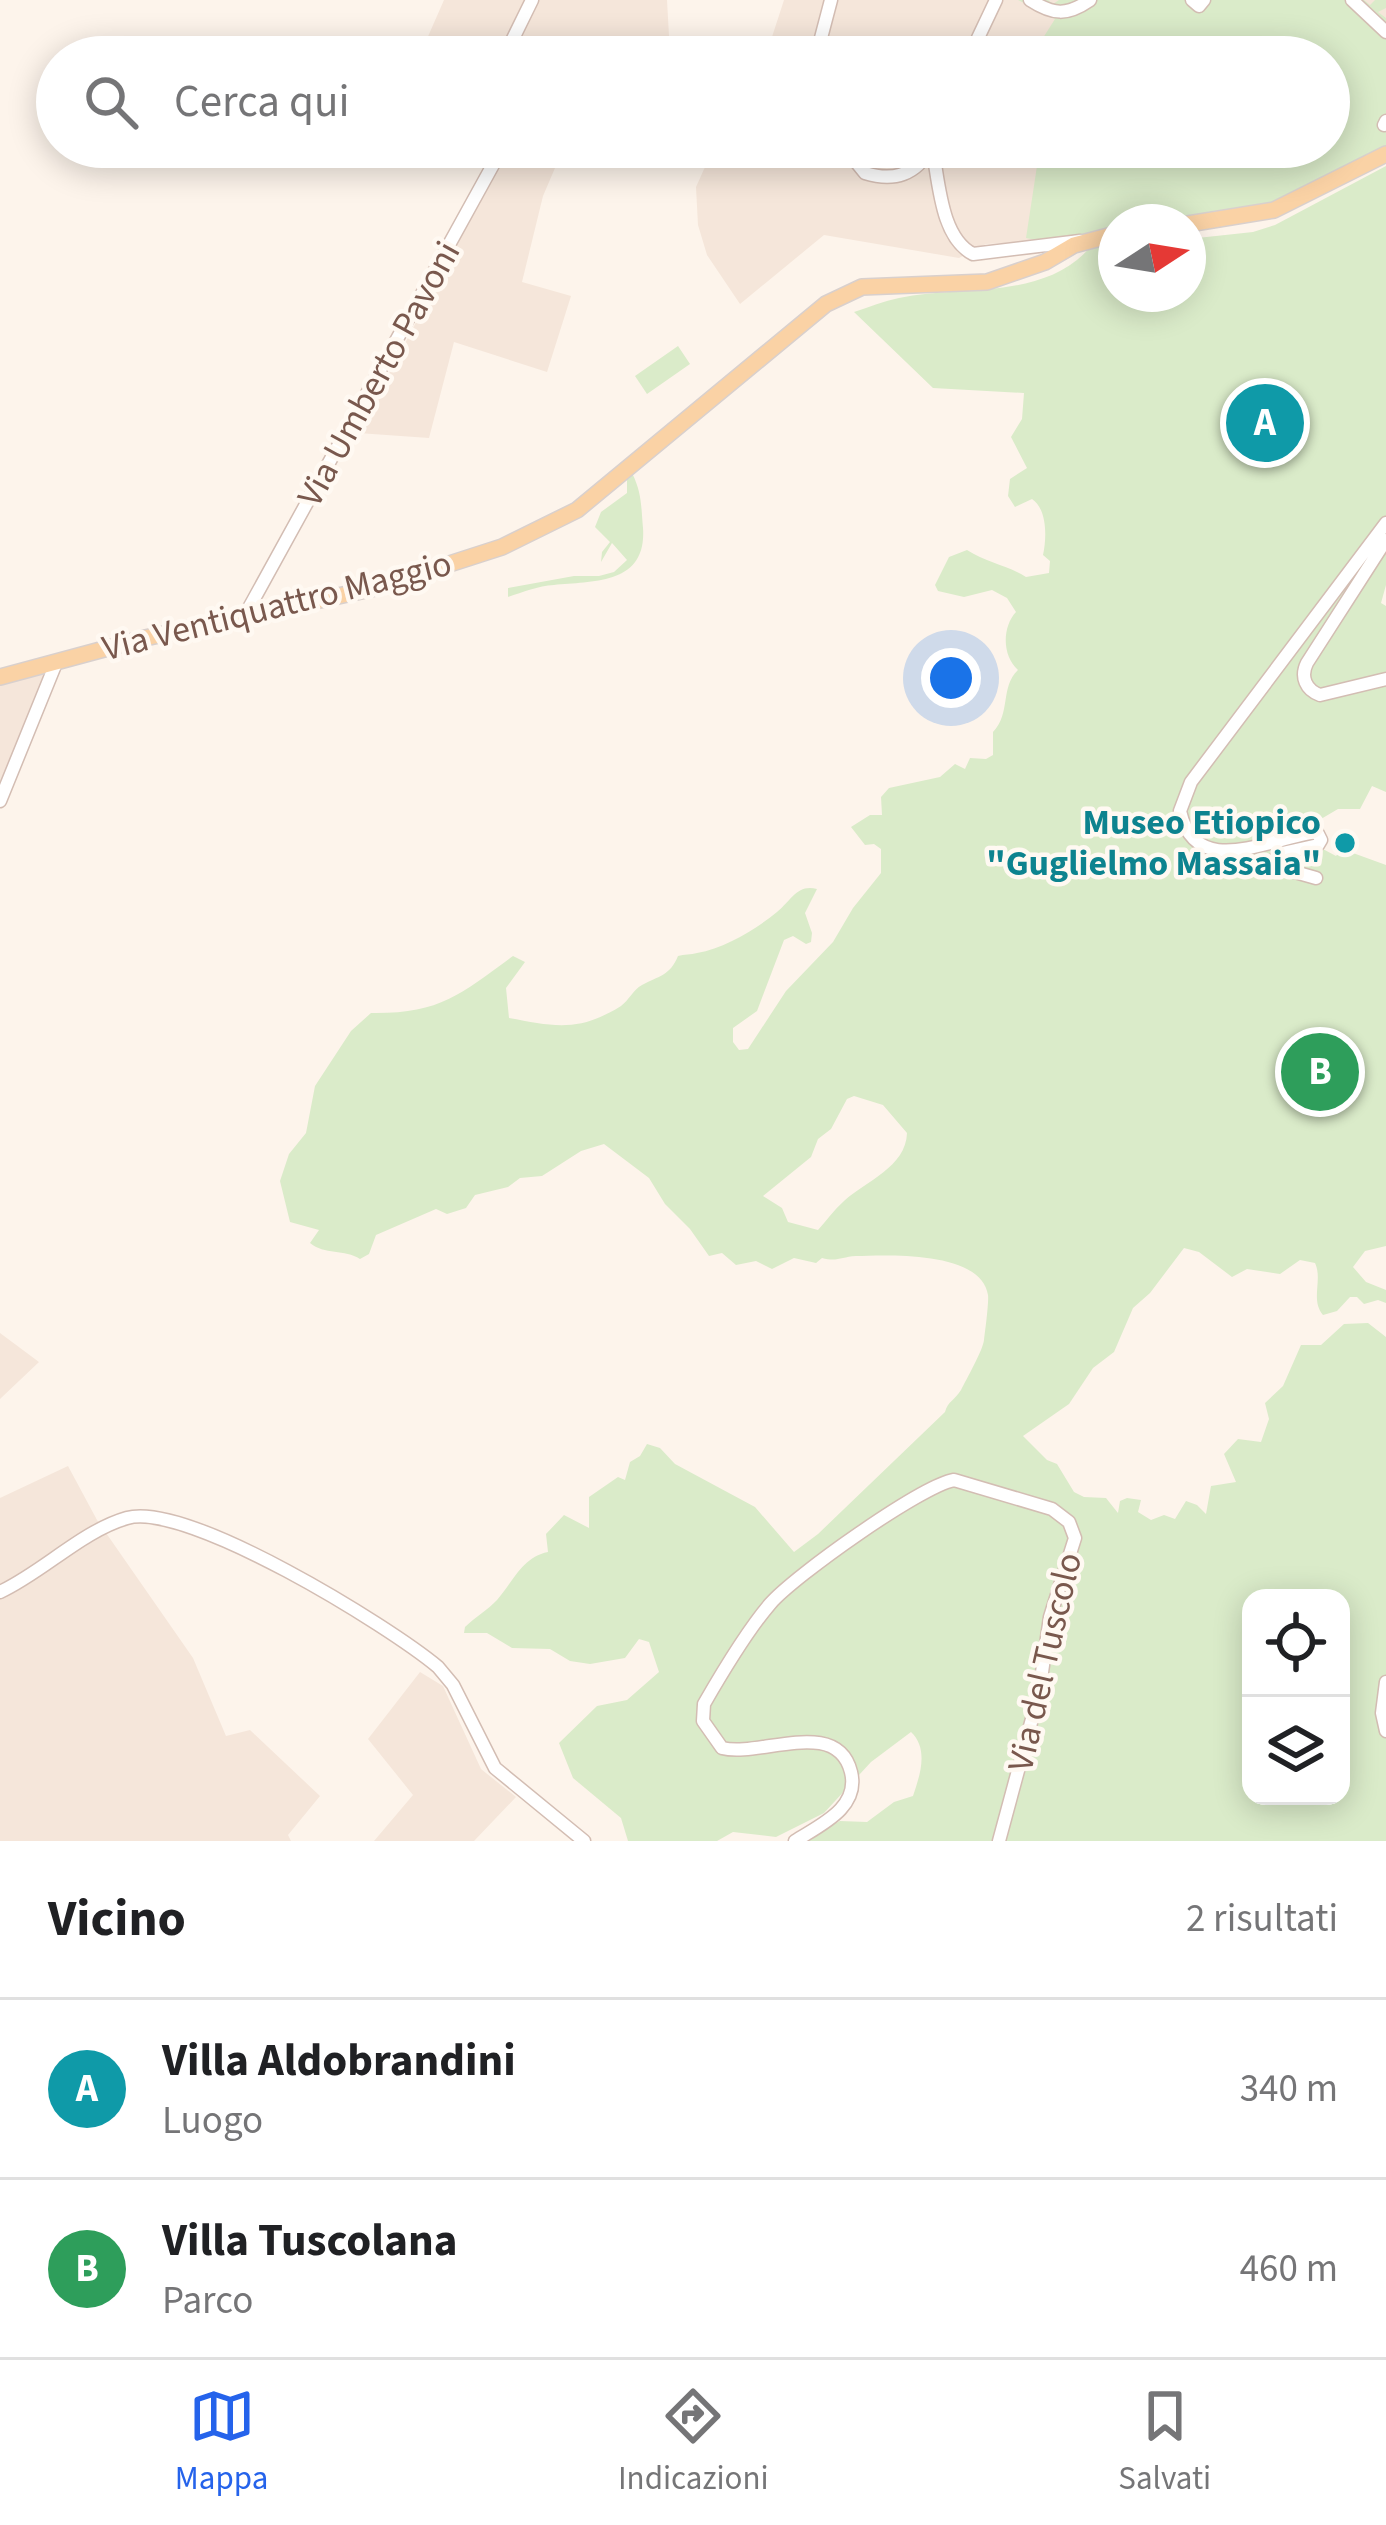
<!DOCTYPE html>
<html lang="it">
<head>
<meta charset="utf-8">
<style>
  :root { --surface:#fff; --page:#f6f6f6; --text:#202124; --muted:#757577; --line:#e0e0e0; --accent:#2563eb }
  body { margin:0; font-family:"Source Sans 3",sans-serif; background:var(--page); color:var(--text) }
  .controls { position:absolute; right:36px; bottom:36px; display:grid; overflow:hidden; border-radius:24px; box-shadow:0 6px 30px #0003 }
  .controls button { width:108px; height:108px; display:grid; place-items:center; padding:0; border:0; border-bottom:3px solid var(--line); background:var(--surface); color:var(--text); font:60px sans-serif }
  .compass { position:absolute; left:1098px; top:204px; width:108px; height:108px; border-radius:50%; background:var(--surface); box-shadow:0 6px 30px #0003; rotate:78deg }
  .you { position:absolute; left:951px; top:678px; width:42px; height:42px; margin:-30px; border:9px solid #fff; border-radius:50%; background:#1a73e8; box-shadow:0 0 0 18px #1a73e833 }
  .badge { display:grid; place-items:center; width:78px; height:78px; border-radius:50%; background:var(--accent); color:#fff; font-size:39px; font-weight:700 }
  .pin { position:absolute; translate:-50% -50%; border:6px solid #fff; box-shadow:0 3px 12px #0006 }
  .list { margin:0; padding:0; list-style:none }
  h2 { display:flex; justify-content:space-between; align-items:center; height:156px; margin:0; padding:0 48px; font-size:51px }
  h2 small { font-size:39px; font-weight:400; color:var(--muted) }
  .list li { display:grid; grid-template-columns:78px 1fr auto; gap:36px; align-items:center; box-sizing:border-box; height:180px; padding:0 48px; border-top:3px solid var(--line) }
  .list b { display:block; font-size:45px; white-space:nowrap }
  .list p { margin:0; font-size:39px; white-space:nowrap; color:var(--muted) }
  .list em { font-size:39px; font-style:normal; color:var(--muted) }
  .icon { flex:none; width:66px; height:66px; fill:none; stroke:currentColor; stroke-width:2; stroke-linecap:round; stroke-linejoin:round }
  .map { position:relative; flex:none; width:1386px; height:1841px; overflow:hidden }
  .search { position:absolute; background:var(--surface); box-shadow:0 6px 30px #0003; left:36px; right:36px; top:36px; height:132px; display:flex; align-items:center; gap:30px; box-sizing:border-box; padding:0 42px; border-radius:66px; color:var(--muted); font-size:45px }
  .sheet { height:516px; background:var(--surface) }
  nav { display:flex; justify-content:space-around; align-items:center; box-sizing:border-box; height:168px; border-top:3px solid var(--line); background:var(--surface); font-size:33px; color:var(--muted) }
  nav a { display:grid; justify-items:center; gap:6px }
  nav .on { color:var(--accent) }
  .map>svg:first-child { display:block }
  .residential { fill:#f5e6da }
  .green { fill:#daebc9; fill-rule:evenodd }
  .lines { fill:none; stroke-linecap:round; stroke-linejoin:round }
  .minor-casing { stroke:#d3bdb3; stroke-width:15 }
  .major-casing { stroke:#d9d0cd; stroke-width:18 }
  .minor { stroke:#fff; stroke-width:12 }
  .major { stroke:#fad2a5; stroke-width:15 }
  .culture-dot { fill:#0f9aa8; stroke:#fff9f2; stroke-width:4.5 }
  .labels { text-anchor:middle; dominant-baseline:central; stroke-width:9; stroke-linejoin:round; paint-order:stroke }
  .street-label { font-size:36px; fill:#79584d; stroke:#fff9f2 }
  .culture-label { font-size:36px; font-weight:bold; fill:#0d838f; stroke:#fff9f2; text-anchor:end }
</style>
</head>
<body>
<div class="map">
<svg width="1386" height="1841" viewBox="0 0 1386 1841">
  <rect width="100%" height="100%" fill="#fdf4eb"/>
  <!-- residential -->
  <path class="residential" d="M 444,0 L 667,0 L 669,36 L 637,57 L 419,57 Z
    M 784,0 L 1386,0 L 1386,149 L 1188,222 L 1116,222 L 1041,241 L 986,244 L 959,258 L 824,235 L 740,304 L 707,255 L 698,225 L 696,187 L 714,147 L 1329,147 L 1329,57 L 757,57 L 771,40 Z
    M 474,147 L 564,147 L 543,196 L 522,282 L 571,296 L 547,372 L 454,342 L 429,438 L 358,433 L 501,160 Z
    M 50,672 L 0,786 L 0,685 Z
    M 0,1333 L 39,1362 L 0,1399 Z
    M 68,1466 L 97,1520 L 193,1658 L 226,1736 L 250,1730 L 320,1796 L 288,1835 L 291,1841 L 0,1841 L 0,1498 Z
    M 420,1672 L 443,1686 L 481,1769 L 516,1797 L 474,1841 L 374,1841 L 413,1795 L 368,1739 Z"/>
  <!-- green -->
  <path class="green" d="M 1018,0 L 1048,0 L 1053,4 L 1059,0 L 1364,0 L 1370,5 L 1375,0 L 1386,0 L 1386,8 L 1378,12 L 1386,18 L 1386,149 L 1275,207 L 1188,222 L 1116,222 L 1116,231 L 1041,241 L 1026,238 L 1037,166 L 996,147 L 1329,147 L 1329,57 L 1031,57 L 1055,19 Z
    M 1386,166 L 1386,585 L 1381,603 L 1386,606 L 1386,792 L 1372,786 L 1360,809 L 1338,809 L 1321,819 L 1311,815 L 1321,848 L 1336,856 L 1342,849 L 1386,865 L 1386,1246 L 1365,1251 L 1353,1267 L 1366,1282 L 1386,1290 L 1386,1303 L 1378,1300 L 1364,1304 L 1357,1297 L 1350,1297 L 1337,1311 L 1323,1315 C 1310,1299 1323,1280 1315,1263 L 1300,1260 L 1280,1274 L 1247,1269 L 1232,1277 L 1199,1252 L 1184,1248 L 1150,1293 L 1133,1308 L 1114,1352 L 1093,1368 L 1069,1404 L 1023,1436 L 1047,1460 L 1057,1464 L 1074,1492 L 1084,1497 L 1106,1498 L 1118,1513 L 1120,1501 L 1127,1498 L 1141,1500 L 1138,1512 L 1151,1520 L 1164,1515 L 1175,1519 L 1186,1501 L 1197,1505 L 1206,1514 L 1211,1486 L 1236,1482 L 1224,1454 L 1238,1439 L 1261,1442 L 1269,1419 L 1265,1403 L 1283,1386 L 1301,1345 L 1321,1345 L 1344,1324 L 1368,1323 L 1386,1337 L 1386,1841 L 801,1841 L 840,1821 L 867,1822 L 894,1802 L 913,1796 C 920,1775 929,1749 911,1732 L 871,1762 L 824,1813 L 776,1837 L 733,1832 L 717,1841 L 628,1841 L 621,1818 L 573,1778 L 559,1743 L 597,1706 L 627,1700 L 659,1672 L 649,1642 L 639,1639 L 625,1658 L 590,1664 L 570,1661 L 550,1649 L 512,1648 L 487,1633 L 464,1633 L 465,1627 C 475,1617 488,1610 497,1600 C 513,1582 522,1557 548,1552 L 546,1534 L 564,1515 L 589,1528 L 589,1497 L 618,1477 L 625,1480 L 630,1462 L 640,1456 L 647,1444 L 660,1448 L 675,1464 L 755,1507 L 794,1552 L 818,1534 L 945,1412 C 948,1401 955,1400 961,1390 C 966,1380 983,1350 984,1340 C 985,1332 989,1302 988,1295 C 981,1251 890,1255 856,1256 C 841,1257 837,1262 822,1258 L 816,1263 L 794,1258 L 772,1269 L 756,1261 L 736,1265 L 722,1253 L 709,1256 L 690,1229 L 665,1204 L 649,1178 L 604,1144 L 581,1151 L 542,1176 L 520,1178 L 508,1187 L 475,1195 L 466,1208 L 447,1214 L 436,1209 L 376,1235 L 369,1254 L 360,1259 C 345,1249 324,1255 310,1243 L 319,1230 L 290,1222 L 280,1181 L 289,1154 L 306,1133 L 315,1086 L 351,1031 L 371,1013 C 440,1014 461,994 513,956 L 525,962 L 506,988 L 509,1018 C 553,1026 578,1033 621,1006 C 629,1000 633,990 642,985 C 658,976 670,976 678,956 C 684,954 691,955 697,953 C 725,948 755,930 777,912 C 792,900 797,884 817,889 L 805,913 L 812,933 L 811,942 L 806,944 L 793,936 L 784,940 L 757,1011 L 733,1028 L 733,1042 L 739,1050 L 748,1049 L 786,991 L 833,942 L 853,908 L 881,873 L 881,849 L 874,844 L 865,845 L 851,827 L 870,815 L 882,815 L 881,797 L 889,788 L 940,777 L 955,764 L 965,769 L 970,758 L 986,759 L 993,755 L 993,732 C 1011,714 1000,687 1018,670 C 1002,656 1002,627 1016,612 L 1007,598 L 992,590 L 964,597 L 938,591 L 935,585 L 949,557 L 967,550 C 987,563 1007,565 1026,577 L 1049,573 L 1050,561 L 1043,555 C 1047,537 1047,509 1032,499 L 1015,507 L 1008,496 L 1010,479 L 1027,468 L 1011,437 L 1022,419 L 1024,393 L 933,388 L 854,312 C 869,307 884,301 899,298 C 961,285 1047,301 1092,245 L 1116,243 L 1116,294 L 1188,294 L 1188,239 L 1253,232 L 1275,225 ZM 854,1096 L 883,1105 L 907,1133 C 906,1167 866,1181 844,1201 C 834,1210 826,1221 818,1230 L 788,1222 L 782,1208 L 763,1196 L 811,1157 L 818,1139 L 831,1129 L 847,1099 ZM 1251,1598 L 1341,1598 L 1341,1796 L 1251,1796 Z
    M 678,346 L 690,364 L 647,394 L 635,376 Z
    M 632,473 C 642,493 641,506 643,528 C 647,585 593,581 554,585 C 538,586 523,592 508,597 L 508,588 L 574,576 L 599,576 L 614,572 L 627,560 L 612,543 L 601,562 L 602,552 L 610,542 L 595,527 L 601,512 L 627,493 L 627,477 Z"/>
  <g class="lines">
    <!-- minor casing -->
    <g class="minor-casing">
      <path id="minor" d="M 1030,0 C 1053,15 1067,16 1090,0
        M 1192,0 L 1199,6 L 1204,0
        M 1352,0 L 1386,32
        M 504,57 L 532,0
        M 816,57 L 831,0
        M 969,57 L 996,0
        M 1384,125 L 1386,121
        M 844,147 L 865,173 C 894,182 917,175 931,147
        M 932,147 C 939,180 940,237 973,254 L 1080,241
        M 1386,540 L 1307,663 C 1300,677 1306,690 1320,695 L 1386,679
        M 244,617 L 494,163 L 459,147
        M 0,801 L 56,663
        M 1316,878 L 1277,867 L 1274,861 L 1278,854 L 1318,845 L 1321,840 L 1317,832 C 1268,838 1196,881 1180,811 L 1191,782 L 1386,523
        M 0,1592 C 43,1572 82,1531 127,1518 C 187,1501 389,1626 438,1667 L 453,1685 L 495,1768 L 584,1841
        M 1386,1682 L 1382,1713 L 1386,1731
        M 795,1841 C 820,1825 860,1808 851,1772 C 837,1716 759,1758 722,1748 L 703,1721 L 704,1704 C 723,1671 746,1632 770,1604 C 794,1576 921,1486 954,1480 L 1052,1509 L 1069,1522 L 1075,1538 L 1050,1617 L 1039,1693 L 999,1841"/>
    </g>
    <!-- major casing -->
    <g class="major-casing">
      <path id="major" d="M 1188,224 L 1274,210 L 1386,154
        M 0,677 L 145,638 L 375,588 L 502,547 L 577,510 L 826,304 L 862,287 L 987,282 L 1045,262 L 1074,245 L 1116,234"/>
    </g>
    <!-- minor -->
    <use href="#minor" class="minor"/>
    <!-- major -->
    <use href="#major" class="major"/>
  </g>
  <!-- markers -->
  <circle class="culture-dot" cx="1345" cy="843" r="12"/>
  <g class="labels">
    <!-- street labels -->
    <g class="street-label">
      <text transform="translate(379 374) rotate(-61)">Via Umberto Pavoni</text>
      <text transform="translate(277 606) rotate(-14)">Via Ventiquattro Maggio</text>
      <text transform="translate(1045 1662) rotate(-77)">Via del Tuscolo</text>
    </g>
    <!-- culture labels -->
    <g class="culture-label">
      <text x="1321" y="822">Museo Etiopico<tspan x="1321" dy="41">"Guglielmo Massaia"</tspan></text>
    </g>
  </g>
</svg>
<div class="controls">
<button><svg class="icon" aria-label="locate" viewBox="0 0 24 24"><circle cx="12" cy="12" r="6"/><path d="M12 2v4M12 18v4M2 12h4M18 12h4"/></svg></button>
<button><svg class="icon" aria-label="layers" viewBox="0 0 24 24"><path d="M12 4l9 5-9 5-9-5zM3 14l9 5 9-5"/></svg></button>
</div>
<svg class="compass" viewBox="-18 -18 36 36"><path d="M0-13l5 13h-10z" fill="#e53935"/><path d="M0 13l5-13h-10z" fill="#757577"/></svg>
<div class="you"></div>
<div class="pin badge" style="left:1265px;top:423px;background:#0f9aa8">A</div>
<div class="pin badge" style="left:1320px;top:1072px;background:#2e9e5b">B</div>
<div class="search"><svg class="icon" aria-label="search" viewBox="0 0 24 24"><circle cx="10" cy="10" r="6"/><path d="M15 15l6 6"/></svg>Cerca qui</div>
</div>
<section class="sheet">
<h2>Vicino<small>2 risultati</small></h2>
<ul class="list">
<li><span class="badge" style="background:#0f9aa8">A</span><div><b>Villa Aldobrandini</b><p>Luogo</p></div><em>340 m</em></li>
<li><span class="badge" style="background:#2e9e5b">B</span><div><b>Villa Tuscolana</b><p>Parco</p></div><em>460 m</em></li>
</ul>
</section>
<nav>
<a class="on"><svg class="icon" aria-label="map" viewBox="0 0 24 24"><path d="M3 6l6-2 6 2 6-2v14l-6 2-6-2-6 2zM9 4v14M15 6v14"/></svg>Mappa</a>
<a><svg class="icon" aria-label="directions" viewBox="0 0 24 24"><path d="M12 3l9 9-9 9-9-9zM9 14v-3h6M13 9l2 2-2 2"/></svg>Indicazioni</a>
<a><svg class="icon" aria-label="saved" viewBox="0 0 24 24"><path d="M7 4h10v16l-5-4-5 4z"/></svg>Salvati</a>
</nav>
</body>
</html>
